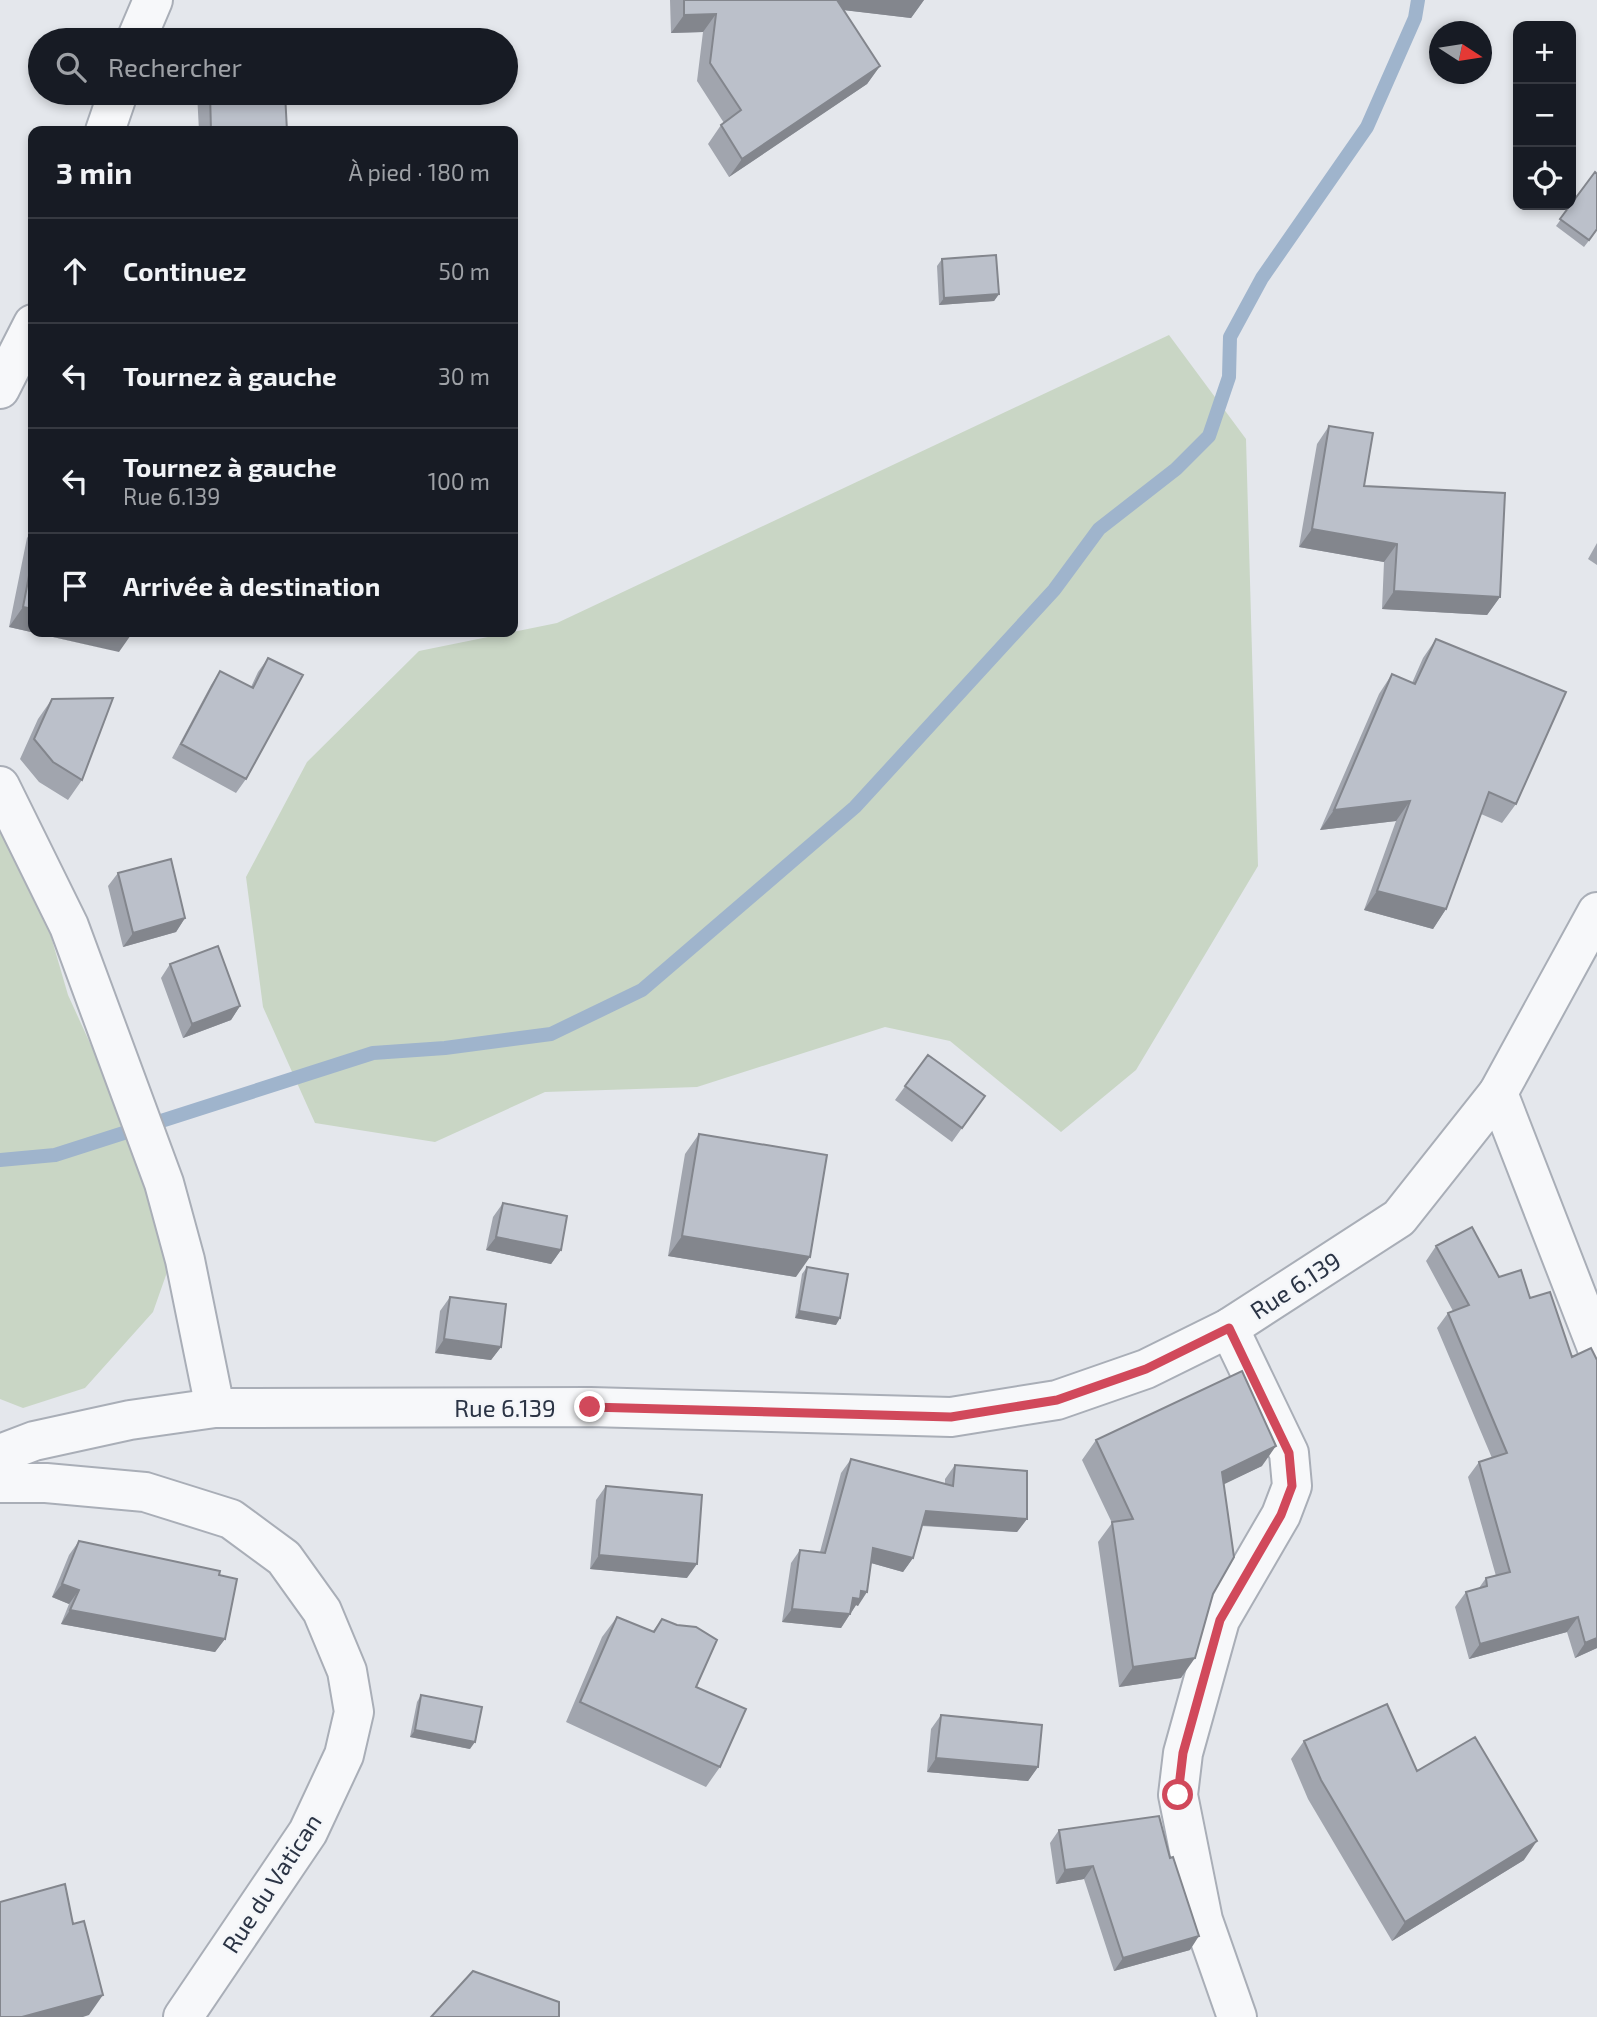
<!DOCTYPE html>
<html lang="fr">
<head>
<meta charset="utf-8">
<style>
  :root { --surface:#171b24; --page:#242831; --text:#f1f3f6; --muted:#9ea1a6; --line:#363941 }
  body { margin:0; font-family:"Exo 2",sans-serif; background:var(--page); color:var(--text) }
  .controls { position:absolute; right:21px; top:21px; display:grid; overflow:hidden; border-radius:14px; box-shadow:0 4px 10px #0003 }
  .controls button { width:63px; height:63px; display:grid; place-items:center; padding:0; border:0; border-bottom:2px solid var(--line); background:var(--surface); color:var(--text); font:35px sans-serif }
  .compass { position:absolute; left:1429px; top:21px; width:63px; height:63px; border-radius:50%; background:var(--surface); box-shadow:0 4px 10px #0003; rotate:102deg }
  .stop { position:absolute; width:21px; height:21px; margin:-16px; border:5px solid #d1495b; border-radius:50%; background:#fff }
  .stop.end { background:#d1495b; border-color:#fff; box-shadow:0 2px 7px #0008 }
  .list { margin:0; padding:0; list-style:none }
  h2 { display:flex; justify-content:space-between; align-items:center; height:91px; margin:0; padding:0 28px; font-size:30px }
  h2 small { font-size:23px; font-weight:400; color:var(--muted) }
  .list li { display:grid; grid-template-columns:46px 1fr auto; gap:21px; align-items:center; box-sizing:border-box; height:105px; padding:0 28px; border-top:2px solid var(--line) }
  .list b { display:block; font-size:26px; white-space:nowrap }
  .list p { margin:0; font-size:23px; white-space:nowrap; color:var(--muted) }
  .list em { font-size:23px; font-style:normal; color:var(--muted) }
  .icon { flex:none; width:38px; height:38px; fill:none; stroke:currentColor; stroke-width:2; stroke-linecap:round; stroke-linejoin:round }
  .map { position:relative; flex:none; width:1597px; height:2017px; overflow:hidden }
  .search { position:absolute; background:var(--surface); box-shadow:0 4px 10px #0003; left:28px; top:28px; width:490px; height:77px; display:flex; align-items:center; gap:18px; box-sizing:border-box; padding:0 24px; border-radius:38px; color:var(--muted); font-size:26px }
  .panel { position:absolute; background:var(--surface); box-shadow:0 4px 10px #0003; left:28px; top:126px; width:490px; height:511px; border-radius:14px }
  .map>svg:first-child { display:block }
  .green { fill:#c9d6c5 }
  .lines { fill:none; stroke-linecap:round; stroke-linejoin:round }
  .stream { stroke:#9fb4cc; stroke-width:14 }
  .minor-casing { stroke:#a9aeb7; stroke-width:42 }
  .tertiary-casing { stroke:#a9aeb7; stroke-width:42 }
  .minor { stroke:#f7f8fa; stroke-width:38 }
  .tertiary { stroke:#f7f8fa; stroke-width:38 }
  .wall { fill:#a1a5ae }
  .shaded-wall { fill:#83868d }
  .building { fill:#bbc0ca; stroke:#83868d; stroke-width:2 }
  .route { stroke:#d1495b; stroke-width:9 }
  .labels { text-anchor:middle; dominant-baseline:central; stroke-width:5; stroke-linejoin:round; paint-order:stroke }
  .street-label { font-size:24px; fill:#2b3445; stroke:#f4f6f9 }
</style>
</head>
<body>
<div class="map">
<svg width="1597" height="2017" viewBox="0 0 1597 2017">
  <rect width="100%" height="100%" fill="#e4e7ec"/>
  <!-- green -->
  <path class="green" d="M 1169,335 L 1246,439 L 1258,866 L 1136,1070 L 1061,1132 L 950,1041 L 885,1027 L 697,1087 L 545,1092 L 435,1142 L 315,1123 L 263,1007 L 246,877 L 307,762 L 419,651 L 557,623 Z
    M 0,776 L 25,847 L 68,995 L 175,1229 L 172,1258 L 153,1312 L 85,1388 L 23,1408 L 0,1399 Z"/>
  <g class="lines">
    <!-- stream -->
    <path class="stream" d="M 0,1160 L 55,1155 L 373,1053 L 445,1048 L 551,1034 L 642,990 L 855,807 L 1054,590 L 1099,529 L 1176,469 L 1209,436 L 1229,377 L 1230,337 L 1262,278 L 1367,127 L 1415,18 L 1418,0"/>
    <!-- minor casing -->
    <g class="minor-casing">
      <path id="minor" d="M 136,40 L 153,0
        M 105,131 L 118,93
        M 0,389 L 33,324
        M 0,786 L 69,926 L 164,1183 L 185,1260 L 215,1408
        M 1498,1093 L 1597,1348
        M 1229,1328 L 1289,1453 L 1292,1486 L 1281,1515 L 1220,1620 L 1183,1753 L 1178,1795 L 1203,1920 L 1237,2017"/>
    </g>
    <!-- tertiary casing -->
    <g class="tertiary-casing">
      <path id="tertiary" d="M 0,1454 L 34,1441 L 130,1420 L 215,1408 L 590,1407 L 951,1417 L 1057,1400 L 1146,1369 L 1229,1328 L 1399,1218 L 1498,1093 L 1597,912
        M 0,1483 L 46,1483 L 145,1492 L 231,1519 L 284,1558 L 322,1611 L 347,1671 L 354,1712 L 344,1755 L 308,1832 L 183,2017"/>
    </g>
    <!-- minor -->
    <use href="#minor" class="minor"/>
    <!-- tertiary -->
    <use href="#tertiary" class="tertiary"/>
  </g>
  <!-- wall -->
  <path class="wall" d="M 670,0 L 924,0 L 911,18 L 844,10 L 880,66 L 867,84 L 729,177 L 708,144 L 721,125 L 724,123 L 697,81 L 703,32 L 671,33 Z
    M 197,93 L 285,93 L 287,131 L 199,131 Z
    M 1595,172 L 1597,230 L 1584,247 L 1556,226 Z
    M 942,259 L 999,294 L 994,301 L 939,305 L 937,266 Z
    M 1329,426 L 1364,486 L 1500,597 L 1487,615 L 1382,609 L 1384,562 L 1299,547 L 1317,444 Z
    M 33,529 L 33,632 L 119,652 L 9,627 L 27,538 Z
    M 1597,543 L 1597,565 L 1588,559 Z
    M 1436,639 L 1516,804 L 1502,823 L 1481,814 L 1446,909 L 1433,929 L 1364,910 L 1396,821 L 1320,830 L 1379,694 L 1392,674 L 1412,683 L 1423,658 Z
    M 268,658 L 246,779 L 236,793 L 172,758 L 211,685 L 220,671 L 251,687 L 258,672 Z
    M 52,699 L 82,780 L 68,800 L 39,782 L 20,759 L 38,719 Z
    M 118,873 L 185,918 L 176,932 L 123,947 L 108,886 Z
    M 170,964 L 240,1006 L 231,1020 L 183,1038 L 161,978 Z
    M 928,1055 L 985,1096 L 952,1142 L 895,1100 Z
    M 699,1134 L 796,1277 L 668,1256 L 685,1154 Z
    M 503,1203 L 561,1250 L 551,1264 L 486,1250 L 493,1217 Z
    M 1436,1246 L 1499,1277 L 1530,1298 L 1572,1357 L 1597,1360 L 1597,1648 L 1575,1658 L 1567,1632 L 1469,1659 L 1455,1607 L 1466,1592 L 1479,1588 L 1486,1578 L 1496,1576 L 1468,1477 L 1479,1462 L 1492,1458 L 1437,1328 L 1448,1313 L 1453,1311 L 1426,1261 Z
    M 807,1267 L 836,1325 L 795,1318 L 802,1274 Z
    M 450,1297 L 501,1347 L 491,1360 L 435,1353 L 440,1311 Z
    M 1096,1440 L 1262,1466 L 1223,1484 L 1213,1594 L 1181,1678 L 1119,1687 L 1098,1542 L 1112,1523 L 1082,1460 Z
    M 851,1459 L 945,1484 L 945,1479 L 955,1465 L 1027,1519 L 1017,1532 L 922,1526 L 913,1558 L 903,1572 L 871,1563 L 858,1606 L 856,1605 L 841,1628 L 782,1622 L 791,1563 L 800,1550 L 820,1552 L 841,1473 Z
    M 606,1486 L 687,1578 L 590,1569 L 596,1500 Z
    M 79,1541 L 219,1575 L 225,1639 L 215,1652 L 61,1624 L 69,1604 L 52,1597 L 69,1555 Z
    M 617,1617 L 653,1631 L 662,1619 L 696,1687 L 720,1767 L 706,1787 L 566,1722 L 602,1637 Z
    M 421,1695 L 470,1749 L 410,1737 L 417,1702 Z
    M 941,1715 L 1038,1767 L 1028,1781 L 927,1772 L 931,1729 Z
    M 1304,1741 L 1417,1771 L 1524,1860 L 1392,1941 L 1308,1799 L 1291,1759 Z
    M 1059,1830 L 1190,1950 L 1114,1971 L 1084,1879 L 1056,1884 L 1050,1843 Z"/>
  <!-- shaded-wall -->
  <path class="shaded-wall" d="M 822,0 L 924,0 L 911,18 L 817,7 Z
    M 716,14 L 703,32 L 671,33 L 684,15 Z
    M 880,66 L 867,84 L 729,177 L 742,159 Z
    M 999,294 L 994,301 L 939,305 L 944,298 Z
    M 1312,529 L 1397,544 L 1384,562 L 1299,547 Z
    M 1394,591 L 1500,597 L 1487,615 L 1382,609 Z
    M 23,607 L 33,609 L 33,632 L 133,632 L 119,652 L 9,627 Z
    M 1410,801 L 1396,821 L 1320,830 L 1334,810 Z
    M 1377,891 L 1446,909 L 1433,929 L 1364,910 Z
    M 185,918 L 176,932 L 123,947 L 133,933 Z
    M 240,1006 L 231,1020 L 183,1038 L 192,1024 Z
    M 682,1236 L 810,1257 L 796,1277 L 668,1256 Z
    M 496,1237 L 561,1250 L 551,1264 L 486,1250 Z
    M 799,1311 L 840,1318 L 836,1325 L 795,1318 Z
    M 444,1339 L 501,1347 L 491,1360 L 435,1353 Z
    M 1276,1446 L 1262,1466 L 1208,1492 L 1222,1472 Z
    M 926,1511 L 1027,1519 L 1017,1532 L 917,1525 Z
    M 873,1548 L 913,1558 L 903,1572 L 864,1561 Z
    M 599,1555 L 697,1564 L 687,1578 L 590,1569 Z
    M 62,1584 L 79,1590 L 69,1604 L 52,1597 Z
    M 861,1591 L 867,1592 L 858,1606 L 856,1605 L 851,1613 L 853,1598 Z
    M 792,1609 L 850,1614 L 841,1628 L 782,1622 Z
    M 70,1610 L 225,1639 L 215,1652 L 61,1624 Z
    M 1578,1617 L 1567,1632 L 1469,1659 L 1480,1644 Z
    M 1597,1638 L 1597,1648 L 1575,1658 L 1585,1643 Z
    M 1195,1658 L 1181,1678 L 1119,1687 L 1133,1667 Z
    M 415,1730 L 475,1742 L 470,1749 L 410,1737 Z
    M 936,1758 L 1038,1767 L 1028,1781 L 927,1772 Z
    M 1537,1841 L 1524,1860 L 1392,1941 L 1405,1922 Z
    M 1093,1866 L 1084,1879 L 1056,1884 L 1065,1870 Z
    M 1199,1936 L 1190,1950 L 1114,1971 L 1123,1958 Z
    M 103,1995 L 89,2015 L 83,2017 L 22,2017 Z"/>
  <!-- building -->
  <path class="building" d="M 684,0 L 837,0 L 880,66 L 742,159 L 721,125 L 741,110 L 710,63 L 716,14 L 684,15 Z
    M 210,93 L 285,93 L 287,131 L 211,131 Z
    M 1595,172 L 1597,174 L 1597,229 L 1589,240 L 1560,219 Z
    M 996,255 L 999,294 L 944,298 L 942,259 Z
    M 1329,426 L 1373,433 L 1364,486 L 1505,493 L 1500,597 L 1394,591 L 1397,544 L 1312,529 Z
    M 33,555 L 33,609 L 23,607 Z
    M 1436,639 L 1566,692 L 1516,804 L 1489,792 L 1446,909 L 1377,891 L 1410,801 L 1334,810 L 1392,674 L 1415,684 Z
    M 268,658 L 303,675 L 246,779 L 181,744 L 220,671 L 253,688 Z
    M 113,698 L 82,780 L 53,762 L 34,739 L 52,699 Z
    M 171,859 L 185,918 L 133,933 L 118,873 Z
    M 218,946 L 240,1006 L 192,1024 L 170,964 Z
    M 928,1055 L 985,1096 L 962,1128 L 905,1086 Z
    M 699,1134 L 827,1155 L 810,1257 L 682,1236 Z
    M 503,1203 L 567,1216 L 561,1250 L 496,1237 Z
    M 1472,1227 L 1499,1277 L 1521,1270 L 1530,1298 L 1550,1292 L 1572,1357 L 1591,1348 L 1597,1360 L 1597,1638 L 1585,1643 L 1578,1617 L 1480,1644 L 1466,1592 L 1487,1586 L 1486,1578 L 1510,1572 L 1479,1462 L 1507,1453 L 1448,1313 L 1469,1305 L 1436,1246 Z
    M 807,1267 L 848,1274 L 840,1318 L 799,1311 Z
    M 450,1297 L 506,1304 L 501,1347 L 444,1339 Z
    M 1242,1371 L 1276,1446 L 1222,1472 L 1234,1557 L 1213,1594 L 1195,1658 L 1133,1667 L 1112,1522 L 1133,1519 L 1096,1440 Z
    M 851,1459 L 953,1486 L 955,1465 L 1027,1471 L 1027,1519 L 926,1511 L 913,1558 L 873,1548 L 867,1592 L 861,1591 L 860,1599 L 853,1598 L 850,1614 L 792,1609 L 800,1550 L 825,1553 Z
    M 606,1486 L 702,1495 L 697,1564 L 599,1555 Z
    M 79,1541 L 220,1571 L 219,1575 L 237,1579 L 225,1639 L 70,1610 L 79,1590 L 62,1584 Z
    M 617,1617 L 654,1632 L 662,1619 L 677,1625 L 696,1627 L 717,1640 L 696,1687 L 746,1709 L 720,1767 L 580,1702 Z
    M 421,1695 L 482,1707 L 475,1742 L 415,1730 Z
    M 1387,1704 L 1417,1771 L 1475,1737 L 1537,1841 L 1405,1922 L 1321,1780 L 1304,1741 Z
    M 941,1715 L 1042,1725 L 1038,1767 L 936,1758 Z
    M 1159,1816 L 1170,1858 L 1173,1857 L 1199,1936 L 1123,1958 L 1093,1866 L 1065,1870 L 1059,1830 Z
    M 65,1884 L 73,1924 L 84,1921 L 103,1995 L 22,2017 L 0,2017 L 0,1902 Z
    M 473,1971 L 559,2002 L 559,2017 L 431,2017 Z"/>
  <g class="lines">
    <!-- route -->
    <path class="route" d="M 590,1407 L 951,1417 L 1057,1400 L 1146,1369 L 1229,1328 L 1289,1453 L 1292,1486 L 1281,1515 L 1220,1620 L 1183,1753 L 1178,1795"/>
  </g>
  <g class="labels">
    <!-- street labels -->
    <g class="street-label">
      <text transform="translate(1295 1285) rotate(-33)">Rue 6.139</text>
      <text x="505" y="1407">Rue 6.139</text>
      <text transform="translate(271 1883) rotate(-57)">Rue du Vatican</text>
    </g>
  </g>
</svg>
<div class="controls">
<button>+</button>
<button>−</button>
<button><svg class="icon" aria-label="locate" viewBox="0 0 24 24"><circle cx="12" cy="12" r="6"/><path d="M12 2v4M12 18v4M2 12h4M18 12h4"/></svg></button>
</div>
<svg class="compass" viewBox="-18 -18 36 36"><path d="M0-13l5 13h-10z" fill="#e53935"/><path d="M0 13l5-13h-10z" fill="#9ea1a6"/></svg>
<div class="stop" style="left:1178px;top:1795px"></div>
<div class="stop end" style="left:590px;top:1407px"></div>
<div class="search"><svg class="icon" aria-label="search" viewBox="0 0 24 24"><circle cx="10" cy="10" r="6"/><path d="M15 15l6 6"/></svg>Rechercher</div>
<section class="panel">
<h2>3 min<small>À pied · 180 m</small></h2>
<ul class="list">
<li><svg class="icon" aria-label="ahead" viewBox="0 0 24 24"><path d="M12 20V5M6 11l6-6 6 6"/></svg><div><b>Continuez</b></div><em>50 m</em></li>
<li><svg class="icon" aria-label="left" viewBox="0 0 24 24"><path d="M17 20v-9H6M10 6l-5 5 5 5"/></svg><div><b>Tournez à gauche</b></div><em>30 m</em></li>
<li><svg class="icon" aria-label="left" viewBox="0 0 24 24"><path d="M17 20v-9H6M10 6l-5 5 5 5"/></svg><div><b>Tournez à gauche</b><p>Rue 6.139</p></div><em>100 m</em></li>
<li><svg class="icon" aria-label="arrive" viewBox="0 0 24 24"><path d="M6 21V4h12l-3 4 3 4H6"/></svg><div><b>Arrivée à destination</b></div></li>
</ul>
</section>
</div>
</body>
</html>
